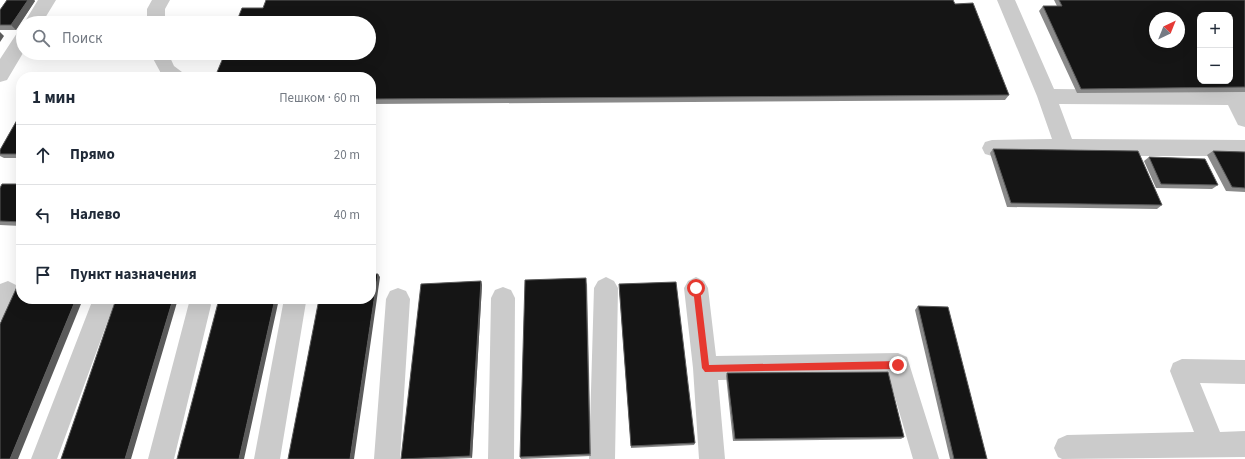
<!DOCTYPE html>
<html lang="ru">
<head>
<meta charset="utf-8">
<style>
  :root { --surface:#fff; --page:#f2f2f3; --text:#1f2937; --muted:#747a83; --line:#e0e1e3 }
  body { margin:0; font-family:"Source Sans 3",sans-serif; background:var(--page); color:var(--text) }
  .controls { position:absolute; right:12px; top:12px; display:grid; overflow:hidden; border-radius:8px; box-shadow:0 4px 16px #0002 }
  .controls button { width:36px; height:36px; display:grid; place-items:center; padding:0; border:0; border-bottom:1px solid var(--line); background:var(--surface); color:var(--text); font:20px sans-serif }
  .compass { position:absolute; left:1149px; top:12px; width:36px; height:36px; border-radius:50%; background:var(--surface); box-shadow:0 4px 16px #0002; rotate:43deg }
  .stop { position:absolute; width:12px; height:12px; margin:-9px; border:3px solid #e6382f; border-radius:50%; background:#fff }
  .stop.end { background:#e6382f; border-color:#fff; box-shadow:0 1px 4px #0008 }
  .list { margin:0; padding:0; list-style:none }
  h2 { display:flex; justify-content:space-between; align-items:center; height:52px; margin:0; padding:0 16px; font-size:17px }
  h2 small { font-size:13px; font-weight:400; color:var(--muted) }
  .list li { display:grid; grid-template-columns:26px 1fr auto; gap:12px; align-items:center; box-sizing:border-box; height:60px; padding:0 16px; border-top:1px solid var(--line) }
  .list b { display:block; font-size:15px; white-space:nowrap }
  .list em { font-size:13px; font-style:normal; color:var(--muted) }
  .icon { flex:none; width:22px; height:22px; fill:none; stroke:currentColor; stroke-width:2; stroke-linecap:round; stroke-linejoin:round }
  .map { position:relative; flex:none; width:1245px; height:459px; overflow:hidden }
  .search { position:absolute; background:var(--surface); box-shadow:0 4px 16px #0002; left:16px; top:16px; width:360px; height:44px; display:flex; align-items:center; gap:10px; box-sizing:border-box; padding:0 14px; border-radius:22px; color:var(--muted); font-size:15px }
  .panel { position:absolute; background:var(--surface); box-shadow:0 4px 16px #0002; left:16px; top:72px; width:360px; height:232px; border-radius:16px }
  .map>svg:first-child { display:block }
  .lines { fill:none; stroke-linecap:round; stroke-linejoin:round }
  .minor { fill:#cbcbcb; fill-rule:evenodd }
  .wall { fill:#8a8a8a }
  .shaded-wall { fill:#5b5b5b }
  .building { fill:#151515; stroke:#5b5b5b; fill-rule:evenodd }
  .route { fill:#e6382f }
</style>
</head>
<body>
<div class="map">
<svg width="1245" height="459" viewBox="0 0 1245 459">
  <rect width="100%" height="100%" fill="#fff"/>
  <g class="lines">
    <!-- minor -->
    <path class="minor" d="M 38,0 L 56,0 L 42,23 L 24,23 Z
      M 152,0 L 170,0 L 165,9 L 165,23 L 147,23 L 147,9 Z
      M 997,0 L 1015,0 L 1054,89 L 1245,91 L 1245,127 L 1238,125 L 1228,105 L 1059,104 L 1072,139 L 1245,140 L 1245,156 L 992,156 L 985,154 L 982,148 L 985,142 L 992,140 L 1052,139 L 1037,96 Z
      M 23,31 L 23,53 L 7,80 L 0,82 L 0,59 L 17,33 Z
      M 150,53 L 168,53 L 174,66 L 182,72 L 185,77 L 163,77 Z
      M 606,277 L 614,281 L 618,288 L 615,459 L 589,459 L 594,288 L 598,281 Z
      M 696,277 L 704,281 L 708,288 L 716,356 L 898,353 L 907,357 L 939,459 L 913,459 L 889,377 L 718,380 L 725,459 L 699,459 L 693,368 L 684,288 L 688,281 Z
      M 8,281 L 16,285 L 20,292 L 8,318 L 0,321 L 0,284 Z
      M 503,287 L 511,290 L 515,298 L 514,459 L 488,459 L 491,298 L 495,290 Z
      M 398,288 L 406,291 L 410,299 L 400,459 L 374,459 L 386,299 L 390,291 Z
      M 93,299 L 111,299 L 114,304 L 57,459 L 31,459 Z
      M 190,299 L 208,299 L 211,305 L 174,459 L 148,459 Z
      M 284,299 L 304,299 L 306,302 L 280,459 L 254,459 Z
      M 1182,359 L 1245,360 L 1245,384 L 1200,383 L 1220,432 L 1245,431 L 1245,457 L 1062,459 L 1058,457 L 1054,448 L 1058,439 L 1067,435 L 1194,432 L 1170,371 L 1173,363 Z"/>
  </g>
  <!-- wall -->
  <path class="wall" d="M 7,0 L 34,0 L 35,1 L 16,30 L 0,30 L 0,10 Z
    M 1054,0 L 1245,0 L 1245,92 L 1077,93 L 1039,11 L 1043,6 L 1057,6 Z
    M 955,4 L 1009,95 L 1005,100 L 371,104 L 371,77 Z
    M 21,113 L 21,158 L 4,158 L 0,156 L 0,150 Z
    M 993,149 L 1162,205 L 1157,209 L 1007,207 L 990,153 Z
    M 1213,151 L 1245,152 L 1245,192 L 1226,191 L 1207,155 Z
    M 1149,157 L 1218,185 L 1212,189 L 1156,188 L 1144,161 Z
    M 21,184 L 21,226 L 0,225 L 0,188 Z
    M 481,281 L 482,285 L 472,458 L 447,459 L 401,459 Z
    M 587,282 L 591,456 L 521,459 L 520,457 Z
    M 619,287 L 695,443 L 694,445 L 631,448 Z
    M 918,306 L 987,459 L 950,459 L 915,310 Z
    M 727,373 L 904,437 L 901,439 L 733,441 L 726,376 Z"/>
  <!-- shaded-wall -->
  <path class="shaded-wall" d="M 28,0 L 34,0 L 35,1 L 16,30 L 11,25 Z
    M 0,32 L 4,36 L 0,42 Z
    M 378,274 L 380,277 L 354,459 L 350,459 Z
    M 481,281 L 482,285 L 472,458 L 470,456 Z
    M 76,299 L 83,299 L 18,459 L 10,459 Z
    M 173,299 L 178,299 L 131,459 L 125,459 Z
    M 275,299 L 279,299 L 244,459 L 239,459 Z"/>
  <!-- building -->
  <path class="building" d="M 7,0 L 28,0 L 11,25 L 0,25 L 0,10 Z
    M 266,0 L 953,0 L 955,4 L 973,3 L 1009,95 L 371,99 L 371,77 L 215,77 L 225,53 L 369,53 L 369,23 L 236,23 L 242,8 L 263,8 Z
    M 1059,0 L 1245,0 L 1245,87 L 1081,89 L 1043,6 L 1062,6 ZM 1200,15 L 1230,15 L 1230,81 L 1200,81 ZM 1155,18 L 1179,18 L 1179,42 L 1155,42 Z
    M 21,113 L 21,154 L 0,154 L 0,150 Z
    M 993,149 L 1138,151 L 1162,205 L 1011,203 Z
    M 1213,151 L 1245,152 L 1245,188 L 1232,187 Z
    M 1149,157 L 1205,159 L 1218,185 L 1161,184 Z
    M 2,184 L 21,184 L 21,222 L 0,221 L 0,188 Z
    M 371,274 L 378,274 L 350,459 L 288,459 L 319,299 L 371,299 Z
    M 21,278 L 21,299 L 76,299 L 10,459 L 0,459 L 0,324 Z
    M 586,278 L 590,454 L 520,457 L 525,280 Z
    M 481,281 L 470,456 L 401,459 L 421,284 Z
    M 676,282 L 695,443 L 631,446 L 619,284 Z
    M 116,299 L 173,299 L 125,459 L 61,459 Z
    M 219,299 L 275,299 L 239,459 L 177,459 Z
    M 918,306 L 948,307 L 987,459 L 954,459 Z
    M 888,372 L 904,437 L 735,439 L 727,373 Z"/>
  <!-- route -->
  <path class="route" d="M 696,284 L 700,288 L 709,365 L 898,361 L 902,365 L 898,369 L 705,372 L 702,368 L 693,288 Z"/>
</svg>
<div class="controls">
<button>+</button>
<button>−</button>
</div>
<svg class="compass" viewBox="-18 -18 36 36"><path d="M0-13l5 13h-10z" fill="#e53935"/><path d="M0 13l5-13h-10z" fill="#747a83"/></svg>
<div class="stop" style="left:696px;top:288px"></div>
<div class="stop end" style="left:898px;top:365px"></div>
<div class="search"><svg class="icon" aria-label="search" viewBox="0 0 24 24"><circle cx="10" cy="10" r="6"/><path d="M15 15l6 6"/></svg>Поиск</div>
<section class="panel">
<h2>1 мин<small>Пешком · 60 m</small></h2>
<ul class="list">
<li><svg class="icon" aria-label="ahead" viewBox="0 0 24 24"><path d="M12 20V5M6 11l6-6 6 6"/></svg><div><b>Прямо</b></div><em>20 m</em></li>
<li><svg class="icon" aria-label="left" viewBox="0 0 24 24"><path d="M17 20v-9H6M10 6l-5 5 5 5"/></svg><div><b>Налево</b></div><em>40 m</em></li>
<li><svg class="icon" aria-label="arrive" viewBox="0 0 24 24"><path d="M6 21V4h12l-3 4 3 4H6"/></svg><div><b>Пункт назначения</b></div></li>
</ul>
</section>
</div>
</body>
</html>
